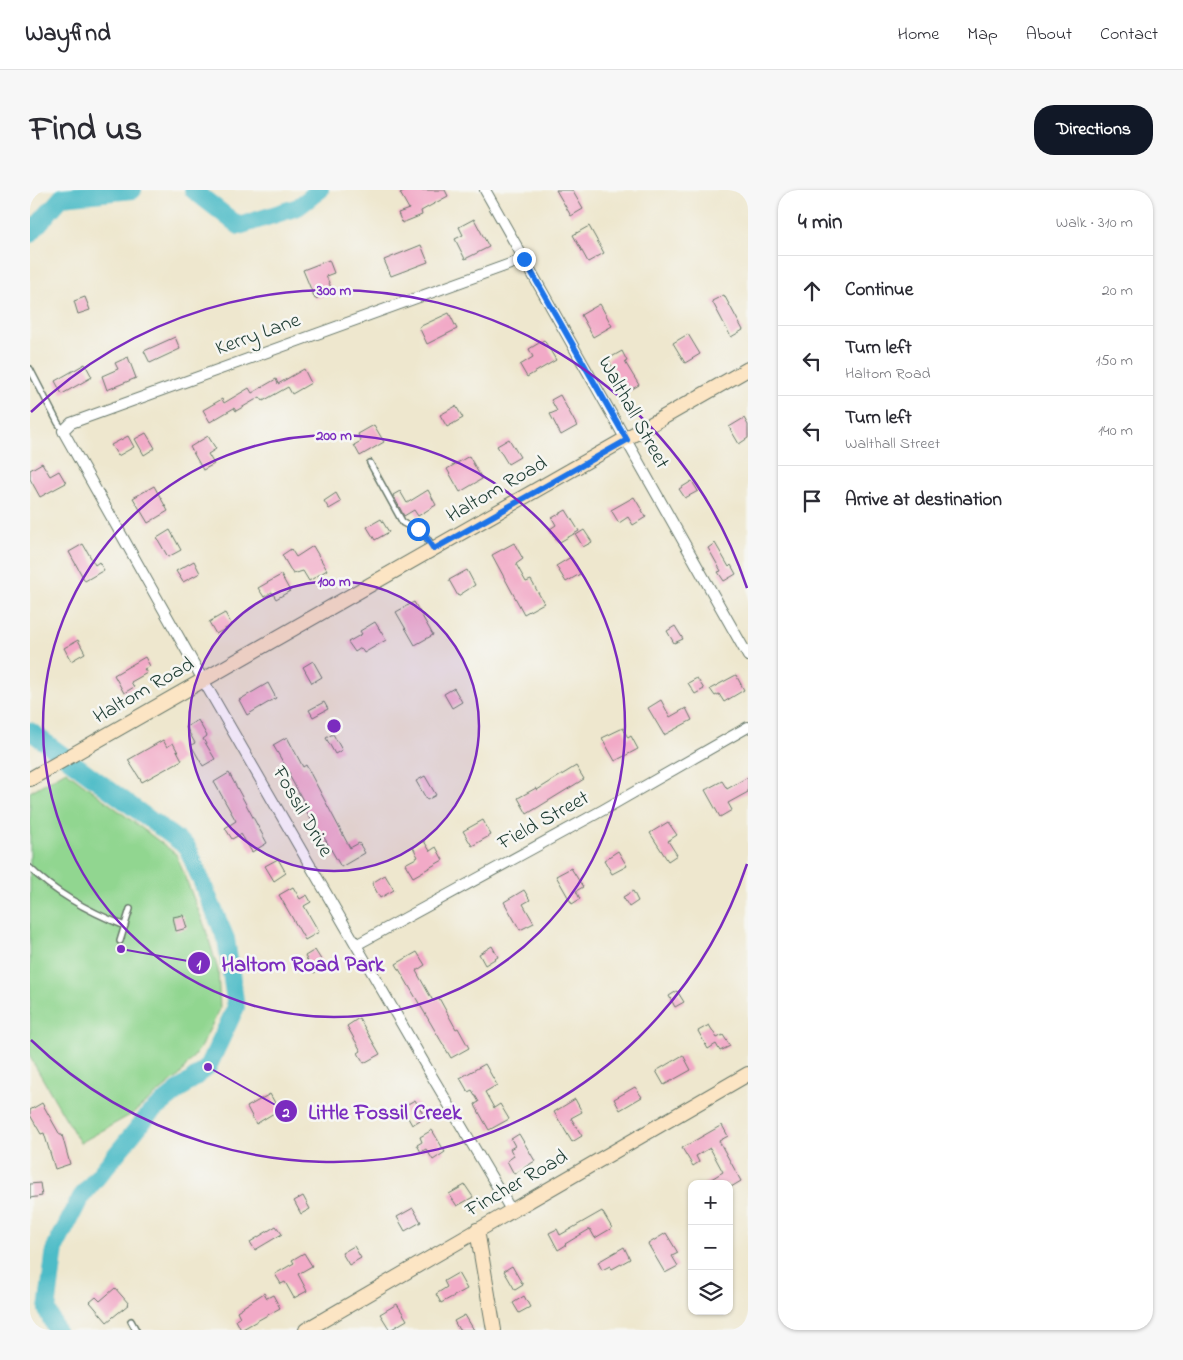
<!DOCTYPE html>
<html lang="en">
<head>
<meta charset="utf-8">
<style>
  :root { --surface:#fff; --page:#f7f7f7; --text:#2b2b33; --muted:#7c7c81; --line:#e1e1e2; --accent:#111827 }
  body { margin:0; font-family:"Indie Flower",sans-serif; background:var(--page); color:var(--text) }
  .controls { position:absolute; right:15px; bottom:15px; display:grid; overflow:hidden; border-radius:10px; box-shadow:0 1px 4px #0004 }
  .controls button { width:45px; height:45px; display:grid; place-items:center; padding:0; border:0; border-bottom:1px solid var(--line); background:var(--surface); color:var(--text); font:25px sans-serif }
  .stop { position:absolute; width:15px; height:15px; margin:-11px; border:4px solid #1a73e8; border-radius:50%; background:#fff }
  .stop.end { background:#1a73e8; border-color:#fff; box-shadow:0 1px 5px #0008 }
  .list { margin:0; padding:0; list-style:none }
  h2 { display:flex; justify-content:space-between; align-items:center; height:65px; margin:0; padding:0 20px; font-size:21px }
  h2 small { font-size:16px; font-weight:400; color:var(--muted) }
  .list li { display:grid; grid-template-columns:32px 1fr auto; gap:15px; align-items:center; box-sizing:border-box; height:70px; padding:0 20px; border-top:1px solid var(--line) }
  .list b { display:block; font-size:19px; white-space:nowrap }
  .list p { margin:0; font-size:16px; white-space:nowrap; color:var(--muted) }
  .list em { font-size:16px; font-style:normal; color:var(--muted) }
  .icon { flex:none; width:28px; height:28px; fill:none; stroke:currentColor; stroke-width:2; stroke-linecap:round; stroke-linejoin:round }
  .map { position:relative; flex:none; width:718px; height:1140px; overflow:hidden; border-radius:20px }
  header { display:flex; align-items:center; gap:30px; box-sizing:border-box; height:70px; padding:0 25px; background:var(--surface); border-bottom:1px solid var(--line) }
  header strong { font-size:24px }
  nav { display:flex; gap:28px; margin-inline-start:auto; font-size:18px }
  .intro { display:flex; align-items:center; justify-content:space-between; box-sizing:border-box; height:120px; padding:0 30px }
  h1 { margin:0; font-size:35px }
  .button { padding:12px 22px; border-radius:20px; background:var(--accent); color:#fff; font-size:18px; font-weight:700 }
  main { display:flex; gap:30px; padding:0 30px }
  aside { flex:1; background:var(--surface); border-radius:20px; box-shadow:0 1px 4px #0004 }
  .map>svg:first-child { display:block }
  .green { fill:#91d690; stroke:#588a62 }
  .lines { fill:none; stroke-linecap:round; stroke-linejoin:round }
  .river { stroke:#4ebcc7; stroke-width:18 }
  .building { fill:#f2aac7 }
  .lane-casing { stroke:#67786a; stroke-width:8 }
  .street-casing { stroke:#67786a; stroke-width:12 }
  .secondary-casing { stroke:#67786a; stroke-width:16 }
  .lane { stroke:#fff; stroke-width:5 }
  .street { stroke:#fff; stroke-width:10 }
  .secondary { stroke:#fce5c4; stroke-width:14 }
  .route { stroke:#1a73e8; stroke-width:6 }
  .ring { fill:none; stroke:#7b2cbf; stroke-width:2.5 }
  .labels { text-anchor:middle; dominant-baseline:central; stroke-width:5; stroke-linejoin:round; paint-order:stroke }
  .street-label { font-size:21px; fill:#1f3d34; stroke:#f6f6f2 }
  .centre { fill:#7b2cbf; stroke:#f6f6f2; stroke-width:2.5 }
  .ring-label { font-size:15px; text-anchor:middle; font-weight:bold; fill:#7b2cbf; stroke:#f6f6f2; stroke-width:5; stroke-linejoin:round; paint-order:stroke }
  .leader { fill:none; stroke:#7b2cbf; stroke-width:2 }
  .callout-dot { fill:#7b2cbf; stroke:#f6f6f2; stroke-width:2 }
  .mark-label { font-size:15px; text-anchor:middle; font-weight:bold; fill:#fff }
  .callout-label { font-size:22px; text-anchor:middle; font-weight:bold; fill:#7b2cbf; stroke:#f6f6f2; stroke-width:5; stroke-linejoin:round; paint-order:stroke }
</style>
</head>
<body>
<header>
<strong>Wayfind</strong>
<nav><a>Home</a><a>Map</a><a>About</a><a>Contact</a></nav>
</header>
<div class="intro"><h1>Find us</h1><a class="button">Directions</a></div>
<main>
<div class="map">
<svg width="718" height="1140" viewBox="0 0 718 1140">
  <rect width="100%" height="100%" fill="#f6f6f2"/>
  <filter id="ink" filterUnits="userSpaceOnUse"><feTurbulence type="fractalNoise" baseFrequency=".02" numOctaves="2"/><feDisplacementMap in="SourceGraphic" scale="10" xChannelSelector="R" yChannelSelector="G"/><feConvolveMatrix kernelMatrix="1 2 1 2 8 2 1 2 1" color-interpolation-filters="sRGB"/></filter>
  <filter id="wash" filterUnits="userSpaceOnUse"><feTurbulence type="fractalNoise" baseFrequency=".0096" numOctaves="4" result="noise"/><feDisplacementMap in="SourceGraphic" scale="20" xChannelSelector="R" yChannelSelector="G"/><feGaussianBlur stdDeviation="1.12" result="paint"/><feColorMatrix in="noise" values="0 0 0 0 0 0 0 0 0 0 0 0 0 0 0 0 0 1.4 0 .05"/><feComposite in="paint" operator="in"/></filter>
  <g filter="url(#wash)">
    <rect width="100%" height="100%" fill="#eee7ce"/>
    <!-- green -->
    <path class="green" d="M 36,581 L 146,664 L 175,737 L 188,780 L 190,819 L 170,858 L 149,886 L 102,924 L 50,953 L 0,867 L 0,602 Z"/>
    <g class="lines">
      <!-- river -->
      <path class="river" d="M 163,0 L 209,36 L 268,17 L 290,0
        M 0,44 L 32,7 L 103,0
        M 0,541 L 157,657 L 196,749 L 206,817 L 178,877 L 120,923 L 51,1007 L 25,1058 L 17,1120 L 26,1140"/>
    </g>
    <g id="blocks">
      <!-- building -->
      <path class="building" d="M 375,0 L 415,0 L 418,6 L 391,21 L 392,25 L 372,33 L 368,23 L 379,19 L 370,3 Z
        M 526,0 L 542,0 L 553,19 L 541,26 Z
        M 444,29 L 459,57 L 435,69 L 425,49 L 433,45 L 429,37 Z
        M 559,36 L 574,63 L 558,72 L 543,45 Z
        M 391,55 L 398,72 L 361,86 L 354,70 Z
        M 299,70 L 304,83 L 296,86 L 303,102 L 285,109 L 273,80 Z
        M 694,105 L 713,140 L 701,147 L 682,111 Z
        M 55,107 L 60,120 L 48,124 L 44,111 Z
        M 570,114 L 582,136 L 563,147 L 551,125 Z
        M 419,123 L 427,139 L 397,154 L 389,137 Z
        M 658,144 L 670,164 L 655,173 L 643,153 Z
        M 145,147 L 150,159 L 120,173 L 114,161 Z
        M 514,150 L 526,170 L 497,187 L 490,175 L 503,167 L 499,159 Z
        M 592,161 L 597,171 L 595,172 L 609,195 L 597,202 L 578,169 Z
        M 98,167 L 106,188 L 77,200 L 72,186 L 88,179 L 85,173 Z
        M 55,174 L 62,187 L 32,204 L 25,191 Z
        M 274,179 L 281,193 L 262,204 L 258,197 L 233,211 L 230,207 L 206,221 L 204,218 L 180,232 L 173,220 L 192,209 L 194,213 L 219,198 L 222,203 L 246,189 L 248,194 Z
        M 530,205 L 547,236 L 531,245 L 520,224 L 527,221 L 521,210 Z
        M 426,216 L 433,228 L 417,237 L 410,225 Z
        M 714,228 L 718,235 L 718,248 L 709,254 L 699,237 Z
        M 344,235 L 354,252 L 330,266 L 324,255 L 331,251 L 328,244 Z
        M 116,243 L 125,258 L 114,265 L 105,249 Z
        M 98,246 L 104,257 L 88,266 L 81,255 Z
        M 178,246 L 186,259 L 178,264 L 184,274 L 173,280 L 160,257 Z
        M 479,249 L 490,267 L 478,274 L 467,256 Z
        M 439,266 L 452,289 L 430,302 L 417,279 Z
        M 12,273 L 20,286 L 29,281 L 36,293 L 10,307 L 0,289 L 0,280 Z
        M 662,291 L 668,301 L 655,308 L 649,299 Z
        M 124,296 L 138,321 L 118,333 L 103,308 Z
        M 398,300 L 406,315 L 388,326 L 384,320 L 374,326 L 363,305 L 370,301 L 377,313 Z
        M 306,303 L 311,312 L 299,319 L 294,311 Z
        M 604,307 L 616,327 L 603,335 L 598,327 L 589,333 L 581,320 Z
        M 536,320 L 549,341 L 528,353 L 520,339 L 526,335 L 522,328 Z
        M 351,329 L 359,342 L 345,350 L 337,337 Z
        M 140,340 L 151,360 L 138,367 L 127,348 Z
        M 554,340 L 562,352 L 553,357 L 546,345 Z
        M 484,353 L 493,369 L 486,374 L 496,392 L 501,390 L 514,413 L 494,424 L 462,365 Z
        M 685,353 L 699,377 L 701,375 L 706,384 L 694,391 L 688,382 L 691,381 L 678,358 Z
        M 53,354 L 65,375 L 69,372 L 74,380 L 55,391 L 39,362 Z
        M 283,356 L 297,380 L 279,391 L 273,381 L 263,384 L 252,365 L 261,359 L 266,367 Z
        M 541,367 L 550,384 L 536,392 L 526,376 Z
        M 164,371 L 170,383 L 153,392 L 146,381 Z
        M 437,380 L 445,395 L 428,406 L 419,390 Z
        M 251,385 L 260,401 L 246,409 L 242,402 L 234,407 L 228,398 Z
        M 384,412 L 403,445 L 385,455 L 366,422 Z
        M 195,423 L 202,435 L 186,444 L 179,432 Z
        M 345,432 L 356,450 L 334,463 L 331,458 L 325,462 L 318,452 L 332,444 L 330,441 Z
        M 645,436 L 653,449 L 644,453 L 637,441 Z
        M 48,450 L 55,463 L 41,471 L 34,458 Z
        M 115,467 L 120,476 L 114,479 L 117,483 L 101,492 L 104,497 L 94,503 L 84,485 Z
        M 283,471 L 292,487 L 282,493 L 273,477 Z
        M 706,485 L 714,500 L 694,512 L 689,504 L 685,506 L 680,499 Z
        M 667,488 L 674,499 L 665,504 L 658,493 Z
        M 238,493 L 246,508 L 217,525 L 209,510 Z
        M 424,498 L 432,512 L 422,518 L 414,504 Z
        M 631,510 L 640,527 L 656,518 L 662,530 L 634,545 L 618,518 Z
        M 294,512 L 298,519 L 283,527 L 279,520 Z
        M 168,530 L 177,546 L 173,549 L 185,569 L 173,576 L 161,555 L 165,553 L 156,537 Z
        M 593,538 L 598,548 L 601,546 L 608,559 L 585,571 L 572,548 Z
        M 303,544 L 312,560 L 305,564 L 296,548 Z
        M 257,547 L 273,577 L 276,575 L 320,658 L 329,653 L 335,663 L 311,677 L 291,642 L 289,644 L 273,615 L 275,614 L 259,585 L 260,584 L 243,555 Z
        M 133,550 L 137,557 L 143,553 L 152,570 L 112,592 L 98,570 Z
        M 546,576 L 554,589 L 497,624 L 488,608 L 506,598 L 507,600 Z
        M 199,583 L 237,653 L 222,662 L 211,644 L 202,649 L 195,638 L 206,631 L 184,592 Z
        M 395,586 L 406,605 L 397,610 L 386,591 Z
        M 718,587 L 718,602 L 698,613 L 702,620 L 690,627 L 675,600 L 692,591 L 697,599 Z
        M 453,630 L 461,645 L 442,656 L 433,641 Z
        M 638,632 L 647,645 L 638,651 L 647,665 L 638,671 L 620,643 Z
        M 394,651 L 400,661 L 406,657 L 413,670 L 383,687 L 375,674 L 388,667 L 383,657 Z
        M 588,661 L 597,676 L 582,684 L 574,670 Z
        M 248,669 L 256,683 L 244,691 L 235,676 Z
        M 541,678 L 553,697 L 546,701 L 550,709 L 542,714 L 526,686 Z
        M 355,685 L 364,700 L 350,708 L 342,693 Z
        M 263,697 L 270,709 L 277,705 L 281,712 L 274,716 L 289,742 L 275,750 L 249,705 Z
        M 494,700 L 500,710 L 493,714 L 504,733 L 490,740 L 474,712 Z
        M 603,701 L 608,711 L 599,717 L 593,707 Z
        M 153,725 L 157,738 L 146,741 L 143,727 Z
        M 462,756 L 468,767 L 455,775 L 449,764 Z
        M 285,760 L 295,776 L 284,783 L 275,766 Z
        M 387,762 L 395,775 L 386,781 L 403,811 L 409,808 L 426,839 L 428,838 L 439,858 L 421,868 L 366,774 Z
        M 647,801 L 654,812 L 645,817 L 639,806 Z
        M 329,828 L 350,864 L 334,873 L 328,863 L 331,861 L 317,836 Z
        M 679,835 L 687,848 L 693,845 L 700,856 L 690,861 L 686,854 L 678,859 L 668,841 Z
        M 653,865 L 661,880 L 634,895 L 626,881 Z
        M 455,874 L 467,895 L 455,902 L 464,918 L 470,914 L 479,929 L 459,940 L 446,917 L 445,914 L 449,912 L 442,900 L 438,902 L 430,888 Z
        M 605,897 L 612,907 L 590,920 L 584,909 Z
        M 240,904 L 249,920 L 226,934 L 217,917 Z
        M 545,909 L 552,922 L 541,928 L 552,946 L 542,952 L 524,922 Z
        M 385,910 L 395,927 L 382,935 L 372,917 Z
        M 265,912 L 269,918 L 252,928 L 248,921 Z
        M 12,913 L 30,945 L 32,945 L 40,974 L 25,979 L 14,943 L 11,944 L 0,925 L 0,920 Z
        M 692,935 L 698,946 L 689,951 L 711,991 L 701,997 L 699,994 L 673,994 L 693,982 L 680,958 L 666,966 L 669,972 L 663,976 L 652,958 Z
        M 402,940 L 415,962 L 403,970 L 396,959 L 391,962 L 387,955 L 392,952 L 390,947 Z
        M 489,944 L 505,971 L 484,984 L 477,971 L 484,966 L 480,959 L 485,956 L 481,949 Z
        M 10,993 L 12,1006 L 0,1008 L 0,994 Z
        M 435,995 L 443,1007 L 427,1016 L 419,1004 Z
        M 273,1006 L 280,1019 L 271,1024 L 264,1011 Z
        M 383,1018 L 391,1032 L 375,1041 L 367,1027 Z
        M 572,1021 L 582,1038 L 565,1048 L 560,1039 L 535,1054 L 536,1055 L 528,1060 L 519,1043 L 527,1039 L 530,1045 Z
        M 246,1036 L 252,1044 L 225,1060 L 220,1052 Z
        M 636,1043 L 648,1063 L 642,1066 L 648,1076 L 635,1083 L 618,1054 Z
        M 324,1056 L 331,1068 L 319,1075 L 312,1063 Z
        M 594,1057 L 600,1069 L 582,1079 L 580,1076 L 572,1080 L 568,1072 Z
        M 274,1063 L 282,1076 L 268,1084 L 277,1101 L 264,1108 L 255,1092 L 251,1094 L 245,1084 L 264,1073 L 262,1070 Z
        M 482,1076 L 493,1095 L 485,1100 L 474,1081 Z
        M 428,1083 L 437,1099 L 411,1113 L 406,1104 L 417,1097 L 414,1091 Z
        M 85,1098 L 99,1114 L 77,1132 L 60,1112 L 66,1107 L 70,1111 Z
        M 234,1103 L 237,1108 L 243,1105 L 250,1118 L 211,1140 L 206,1130 L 210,1127 L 207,1121 Z
        M 494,1106 L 500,1117 L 489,1123 L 483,1113 Z
        M 367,1114 L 377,1130 L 360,1140 L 350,1124 Z
        M 435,1125 L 444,1140 L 429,1140 L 424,1131 Z"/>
    </g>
  </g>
  <g filter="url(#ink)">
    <use href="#blocks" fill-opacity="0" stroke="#67786a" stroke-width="1"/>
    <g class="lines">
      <!-- lane casing -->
      <g class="lane-casing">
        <path id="lane" d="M 0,179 L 28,233 L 33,240
          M 340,273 L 373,333 L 394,344 L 404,358
          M 0,678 C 27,705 60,722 95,736
          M 90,751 L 100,719
          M 101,1131 L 106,1140"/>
      </g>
      <!-- street casing -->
      <g class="street-casing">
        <path id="street" d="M 455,0 L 718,466
          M 326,755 L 573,620 L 718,537
          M 481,1020 L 400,883 L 173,490 L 33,241 L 41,233 L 494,69"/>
      </g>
      <!-- secondary casing -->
      <g class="secondary-casing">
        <path id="secondary" d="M 0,589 L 718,179
          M 447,1040 L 464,1140
          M 276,1140 L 718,884"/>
      </g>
      <!-- lane -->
      <use href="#lane" class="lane"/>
      <!-- street -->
      <use href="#street" class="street"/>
      <!-- secondary -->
      <use href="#secondary" class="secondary"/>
    </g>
  </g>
  <g class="lines" filter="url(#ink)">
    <!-- route -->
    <path class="route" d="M 388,339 L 394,344 L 404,359 L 597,250 L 494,69"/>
  </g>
  <!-- distance rings -->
  <circle cx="304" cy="536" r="145" fill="#7b2cbf" fill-opacity=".12"/>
  <g class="ring">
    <circle cx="304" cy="536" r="145"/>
    <circle cx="304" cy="536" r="291"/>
    <path d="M717 674A436 436 0 0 1 1 850M1 222A436 436 0 0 1 717 398"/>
  </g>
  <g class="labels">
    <!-- street labels -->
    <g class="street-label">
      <text transform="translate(228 145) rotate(-20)">Kerry Lane</text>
      <text transform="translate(603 223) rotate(61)">Walthall Street</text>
      <text transform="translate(467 300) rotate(-30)">Haltom Road</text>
      <text transform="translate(114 501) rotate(-30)">Haltom Road</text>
      <text transform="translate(272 622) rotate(60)">Fossil Drive</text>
      <text transform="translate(514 631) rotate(-29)">Field Street</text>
      <text transform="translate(487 994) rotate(-30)">Fincher Road</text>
    </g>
  </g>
  <circle cx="304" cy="536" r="8" class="centre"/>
  <g class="ring-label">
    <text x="304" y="105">300 m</text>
    <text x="304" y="250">200 m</text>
    <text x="304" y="396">100 m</text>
  </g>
  <!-- callouts -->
  <path class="leader" d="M91 759L169 773M178 877L256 921"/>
  <g class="callout-dot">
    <circle cx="91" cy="759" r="5"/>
    <circle cx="178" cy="877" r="5"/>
    <circle cx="169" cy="773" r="12"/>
    <circle cx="256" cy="921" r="12"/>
  </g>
  <g class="mark-label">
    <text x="169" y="779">1</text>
    <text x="256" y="927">2</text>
  </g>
  <g class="callout-label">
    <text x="273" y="781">Haltom Road Park</text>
    <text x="355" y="929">Little Fossil Creek</text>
  </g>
</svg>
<div class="controls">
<button>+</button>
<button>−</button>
<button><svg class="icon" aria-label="layers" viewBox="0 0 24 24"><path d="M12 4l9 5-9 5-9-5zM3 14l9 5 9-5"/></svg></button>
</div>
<div class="stop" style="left:388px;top:339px"></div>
<div class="stop end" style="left:494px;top:69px"></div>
</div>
<aside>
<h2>4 min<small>Walk · 310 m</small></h2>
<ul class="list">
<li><svg class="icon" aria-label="ahead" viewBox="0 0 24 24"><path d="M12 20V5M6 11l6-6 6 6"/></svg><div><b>Continue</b></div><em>20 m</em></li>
<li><svg class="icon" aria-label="left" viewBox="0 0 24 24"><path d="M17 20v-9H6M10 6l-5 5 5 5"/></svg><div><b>Turn left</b><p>Haltom Road</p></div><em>150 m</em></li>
<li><svg class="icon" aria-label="left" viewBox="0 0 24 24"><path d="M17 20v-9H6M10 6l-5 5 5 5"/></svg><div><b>Turn left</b><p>Walthall Street</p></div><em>140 m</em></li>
<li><svg class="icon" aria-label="arrive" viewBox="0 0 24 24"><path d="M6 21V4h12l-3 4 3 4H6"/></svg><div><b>Arrive at destination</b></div></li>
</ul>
</aside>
</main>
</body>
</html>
